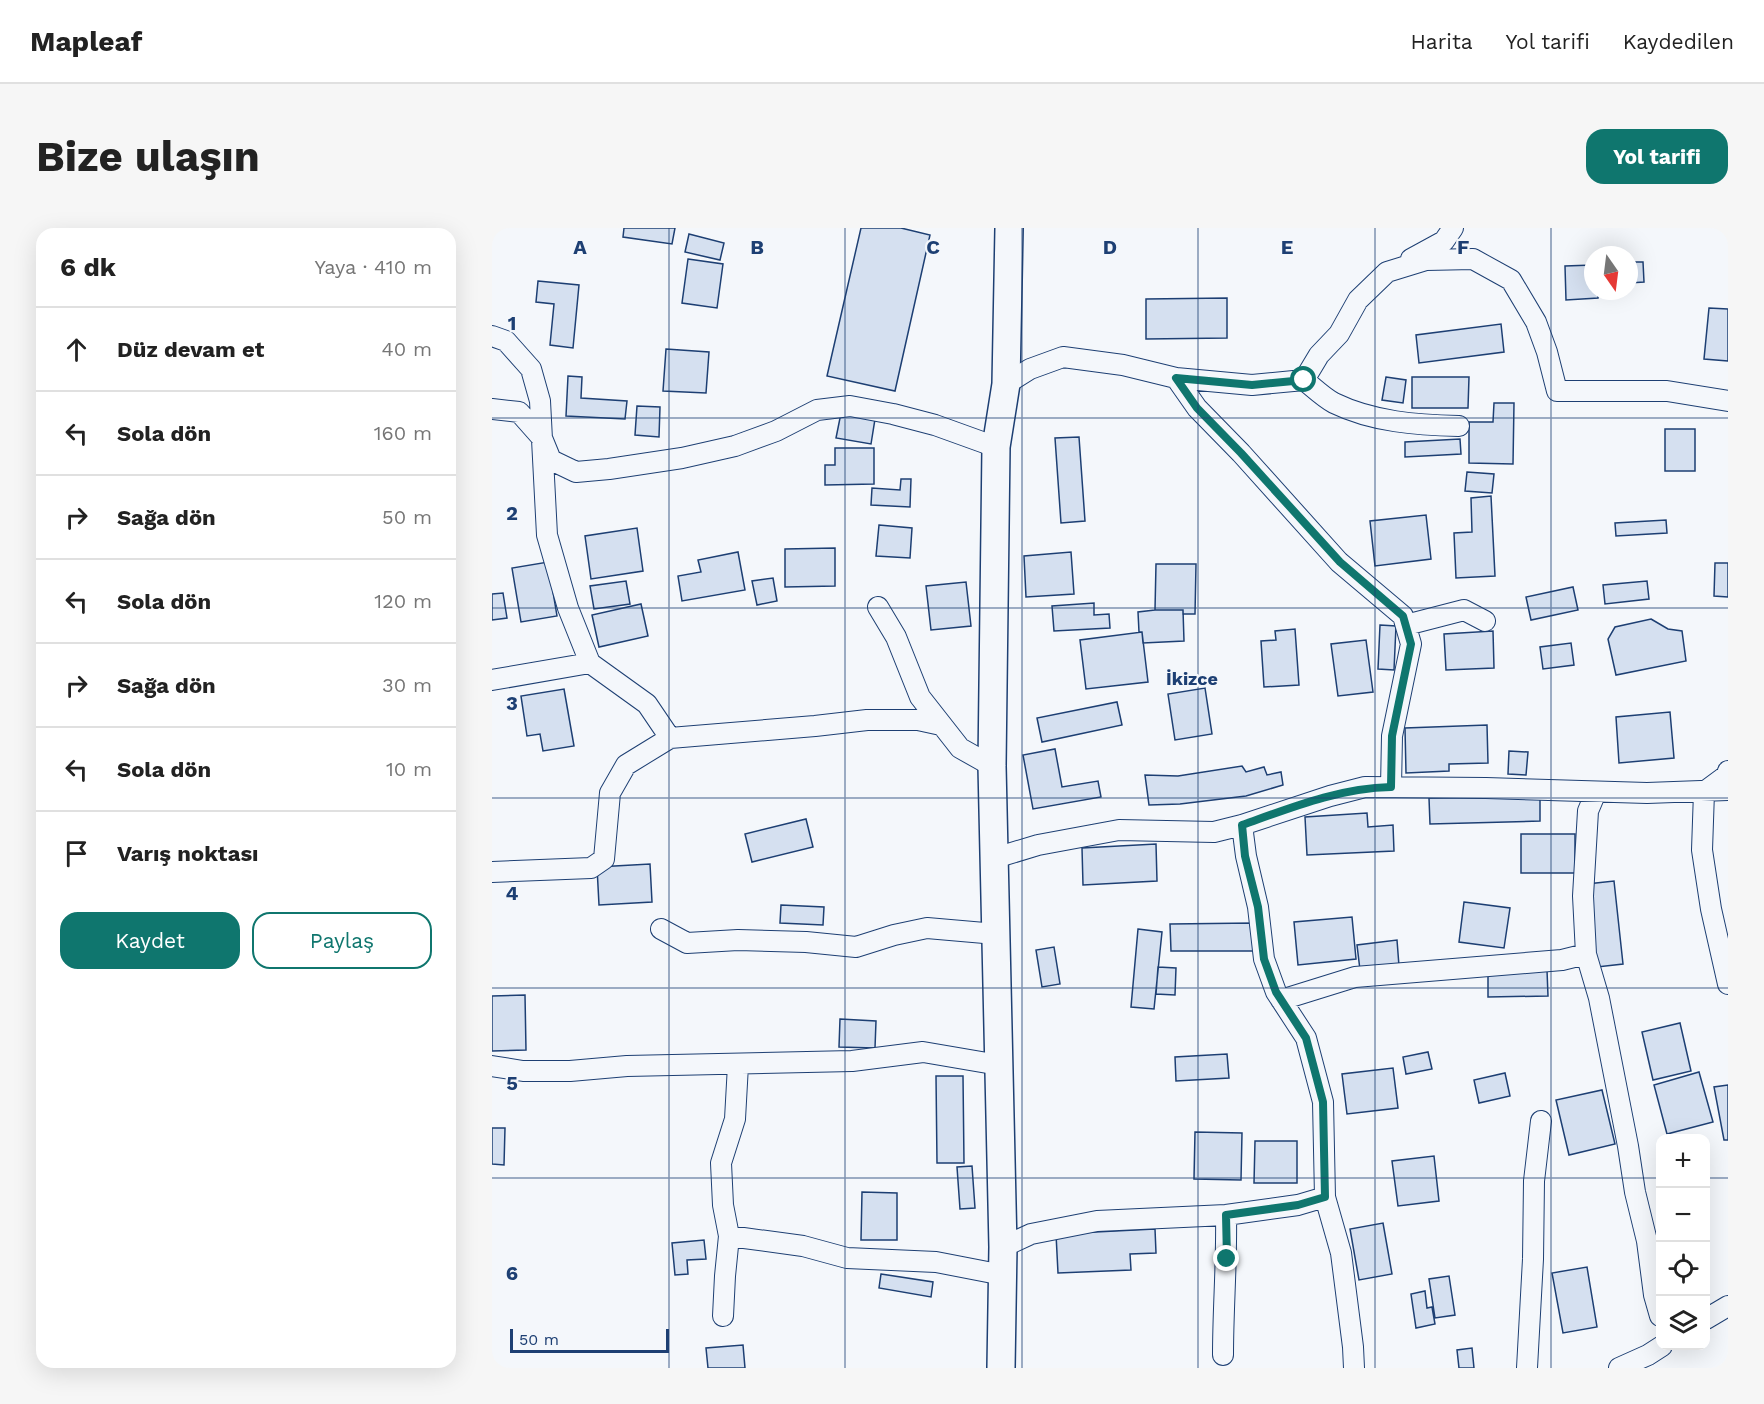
<!DOCTYPE html>
<html lang="tr">
<head>
<meta charset="utf-8">
<style>
  :root { --surface:#fff; --page:#f6f6f6; --text:#222; --muted:#767676; --line:#e0e0e0; --accent:#0f766e }
  body { margin:0; font-family:"Work Sans",sans-serif; background:var(--page); color:var(--text) }
  .controls { position:absolute; right:18px; bottom:18px; display:grid; overflow:hidden; border-radius:12px; box-shadow:0 6px 24px #0002 }
  .controls button { width:54px; height:54px; display:grid; place-items:center; padding:0; border:0; border-bottom:2px solid var(--line); background:var(--surface); color:var(--text); font:30px sans-serif }
  .compass { position:absolute; left:1092px; top:18px; width:54px; height:54px; border-radius:50%; background:var(--surface); box-shadow:0 6px 24px #0002; rotate:166deg }
  .scale { position:absolute; left:18px; bottom:15px; width:159px; box-sizing:border-box; padding-left:6px; border:3px solid #1d3f73; border-top:0; font-size:16px; line-height:21px; white-space:nowrap; color:#1d3f73; -webkit-text-stroke:4px #f4f7fb; paint-order:stroke }
  .stop { position:absolute; width:18px; height:18px; margin:-14px; border:4px solid #0f766e; border-radius:50%; background:#fff }
  .stop.end { background:#0f766e; border-color:#fff; box-shadow:0 2px 6px #0008 }
  .list { margin:0; padding:0; list-style:none }
  h2 { display:flex; justify-content:space-between; align-items:center; height:78px; margin:0; padding:0 24px; font-size:26px }
  h2 small { font-size:20px; font-weight:400; color:var(--muted) }
  .list li { display:grid; grid-template-columns:39px 1fr auto; gap:18px; align-items:center; box-sizing:border-box; height:84px; padding:0 24px; border-top:2px solid var(--line) }
  .list b { display:block; font-size:22px; white-space:nowrap }
  .list em { font-size:20px; font-style:normal; color:var(--muted) }
  .actions { display:flex; gap:12px; padding:18px 24px }
  .actions a { flex:1; padding:14px 0; border:2px solid var(--accent); border-radius:18px; text-align:center; font-size:21px; color:var(--accent) }
  .actions .main { background:var(--accent); color:#fff }
  .icon { flex:none; width:33px; height:33px; fill:none; stroke:currentColor; stroke-width:2; stroke-linecap:round; stroke-linejoin:round }
  .map { position:relative; flex:none; width:1236px; height:1140px; overflow:hidden; border-radius:18px }
  header { display:flex; align-items:center; gap:36px; box-sizing:border-box; height:84px; padding:0 30px; background:var(--surface); border-bottom:2px solid var(--line) }
  header strong { font-size:28px }
  nav { display:flex; gap:33px; margin-inline-start:auto; font-size:21px }
  .intro { display:flex; align-items:center; justify-content:space-between; box-sizing:border-box; height:144px; padding:0 36px }
  h1 { margin:0; font-size:42px }
  .button { padding:15px 27px; border-radius:18px; background:var(--accent); color:#fff; font-size:21px; font-weight:700 }
  main { display:flex; gap:36px; padding:0 36px }
  aside { flex:1; background:var(--surface); border-radius:18px; box-shadow:0 6px 24px #0002 }
  .map>svg:first-child { display:block }
  .building { fill:#d5e0f0; stroke:#1d3f73; stroke-width:1.5 }
  .lines { fill:none; stroke-linecap:round; stroke-linejoin:round }
  .minor-casing { stroke:#1d3f73; stroke-width:22 }
  .secondary-casing { stroke:#1d3f73; stroke-width:30 }
  .minor { stroke:#f4f7fb; stroke-width:20 }
  .secondary { stroke:#f4f7fb; stroke-width:27 }
  .route { stroke:#0f766e; stroke-width:8 }
  .grid { fill:none; stroke:#1d3f73; stroke-width:1.5; stroke-opacity:0.55 }
  .labels { text-anchor:middle; dominant-baseline:central; stroke-width:4.5; stroke-linejoin:round; paint-order:stroke }
  .quarter-label { font-size:18px; font-weight:bold; fill:#1d3f73; stroke:#f4f7fb }
  .grid-label { font-size:20px; text-anchor:middle; font-weight:bold; fill:#1d3f73; stroke:#f4f7fb; stroke-width:4.5; stroke-linejoin:round; paint-order:stroke }
</style>
</head>
<body>
<header>
<strong>Mapleaf</strong>
<nav><a>Harita</a><a>Yol tarifi</a><a>Kaydedilen</a></nav>
</header>
<div class="intro"><h1>Bize ulaşın</h1><a class="button">Yol tarifi</a></div>
<main>
<aside>
<h2>6 dk<small>Yaya · 410 m</small></h2>
<ul class="list">
<li><svg class="icon" aria-label="ahead" viewBox="0 0 24 24"><path d="M12 20V5M6 11l6-6 6 6"/></svg><div><b>Düz devam et</b></div><em>40 m</em></li>
<li><svg class="icon" aria-label="left" viewBox="0 0 24 24"><path d="M17 20v-9H6M10 6l-5 5 5 5"/></svg><div><b>Sola dön</b></div><em>160 m</em></li>
<li><svg class="icon" aria-label="right" viewBox="0 0 24 24"><path d="M7 20v-9h11M14 6l5 5-5 5"/></svg><div><b>Sağa dön</b></div><em>50 m</em></li>
<li><svg class="icon" aria-label="left" viewBox="0 0 24 24"><path d="M17 20v-9H6M10 6l-5 5 5 5"/></svg><div><b>Sola dön</b></div><em>120 m</em></li>
<li><svg class="icon" aria-label="right" viewBox="0 0 24 24"><path d="M7 20v-9h11M14 6l5 5-5 5"/></svg><div><b>Sağa dön</b></div><em>30 m</em></li>
<li><svg class="icon" aria-label="left" viewBox="0 0 24 24"><path d="M17 20v-9H6M10 6l-5 5 5 5"/></svg><div><b>Sola dön</b></div><em>10 m</em></li>
<li><svg class="icon" aria-label="arrive" viewBox="0 0 24 24"><path d="M6 21V4h12l-3 4 3 4H6"/></svg><div><b>Varış noktası</b></div></li>
</ul>
<div class="actions"><a class="main">Kaydet</a><a>Paylaş</a></div>
</aside>
<div class="map">
<svg width="1236" height="1140" viewBox="0 0 1236 1140">
  <rect width="100%" height="100%" fill="#f4f7fb"/>
  <!-- building -->
  <path class="building" d="M 132,0 L 183,0 L 180,16 L 131,9 Z
    M 369,0 L 409,0 L 438,7 L 403,163 L 335,148 Z
    M 197,6 L 232,15 L 228,32 L 193,24 Z
    M 196,31 L 231,36 L 225,80 L 190,75 Z
    M 1137,34 L 1151,34 L 1152,54 L 1137,55 Z
    M 1101,37 L 1101,63 L 1106,63 L 1106,70 L 1074,72 L 1073,38 Z
    M 46,53 L 87,57 L 81,120 L 58,117 L 62,76 L 44,74 Z
    M 735,70 L 735,110 L 654,111 L 654,71 Z
    M 1217,80 L 1236,81 L 1236,133 L 1212,131 Z
    M 1009,96 L 1012,124 L 927,135 L 924,107 Z
    M 174,121 L 217,124 L 214,165 L 171,163 Z
    M 76,148 L 90,149 L 89,170 L 135,173 L 133,191 L 74,188 Z
    M 894,149 L 914,152 L 911,175 L 890,172 Z
    M 920,149 L 977,149 L 976,180 L 920,180 Z
    M 1002,175 L 1022,175 L 1021,236 L 977,235 L 977,194 L 1001,194 Z
    M 145,178 L 168,179 L 167,209 L 143,207 Z
    M 349,185 L 383,191 L 379,216 L 344,210 Z
    M 1173,201 L 1203,201 L 1203,243 L 1173,243 Z
    M 587,209 L 593,293 L 569,295 L 563,210 Z
    M 968,211 L 969,226 L 913,229 L 913,214 Z
    M 343,220 L 382,220 L 382,256 L 333,257 L 333,237 L 343,237 Z
    M 975,244 L 1002,246 L 1000,265 L 973,263 Z
    M 409,251 L 419,251 L 418,279 L 379,277 L 380,260 L 408,262 Z
    M 999,268 L 1003,348 L 964,350 L 962,305 L 980,304 L 979,270 Z
    M 934,287 L 939,331 L 883,338 L 878,293 Z
    M 1174,292 L 1175,305 L 1124,308 L 1123,295 Z
    M 387,297 L 420,300 L 418,330 L 384,328 Z
    M 145,300 L 151,343 L 99,351 L 93,308 Z
    M 343,320 L 343,358 L 293,359 L 293,321 Z
    M 246,324 L 253,362 L 190,373 L 186,348 L 209,344 L 206,332 Z
    M 579,324 L 582,366 L 534,369 L 532,328 Z
    M 56,334 L 65,388 L 29,394 L 20,340 Z
    M 1223,335 L 1236,335 L 1236,369 L 1222,368 Z
    M 664,336 L 704,336 L 703,386 L 691,386 L 691,382 L 663,382 Z
    M 281,350 L 285,373 L 265,377 L 260,353 Z
    M 134,353 L 138,376 L 102,381 L 98,358 Z
    M 1155,353 L 1157,371 L 1113,376 L 1111,357 Z
    M 474,354 L 479,398 L 439,402 L 434,358 Z
    M 1081,359 L 1086,382 L 1039,392 L 1034,369 Z
    M 11,365 L 15,390 L 0,392 L 0,366 Z
    M 602,375 L 602,387 L 617,386 L 618,400 L 562,403 L 560,378 Z
    M 149,376 L 156,408 L 107,419 L 100,387 Z
    M 663,382 L 691,382 L 692,413 L 651,415 L 650,404 L 647,404 L 646,384 Z
    M 1159,391 L 1176,401 L 1190,403 L 1194,433 L 1124,447 L 1116,411 L 1123,399 Z
    M 888,397 L 904,398 L 902,442 L 886,441 Z
    M 803,401 L 807,457 L 772,459 L 769,413 L 784,412 L 783,403 Z
    M 1001,403 L 1002,440 L 954,442 L 952,406 Z
    M 650,404 L 656,454 L 594,461 L 588,412 Z
    M 874,412 L 881,464 L 846,468 L 839,416 Z
    M 1079,415 L 1082,437 L 1051,441 L 1048,419 Z
    M 713,460 L 720,506 L 683,512 L 676,466 Z
    M 72,461 L 82,518 L 51,523 L 48,506 L 35,508 L 29,468 Z
    M 625,474 L 630,497 L 550,514 L 545,490 Z
    M 1178,484 L 1182,530 L 1127,535 L 1124,489 Z
    M 995,497 L 996,535 L 957,536 L 957,543 L 914,545 L 913,500 Z
    M 563,521 L 570,559 L 606,553 L 609,569 L 541,581 L 531,527 Z
    M 1017,523 L 1036,524 L 1034,547 L 1016,546 Z
    M 750,538 L 754,544 L 772,539 L 775,547 L 789,544 L 791,557 L 754,568 L 688,576 L 657,577 L 653,547 L 686,548 Z
    M 1048,567 L 1048,593 L 938,596 L 937,570 Z
    M 875,585 L 876,599 L 901,597 L 902,623 L 815,627 L 813,589 Z
    M 314,591 L 321,619 L 260,634 L 253,606 Z
    M 1029,606 L 1083,606 L 1083,645 L 1029,645 Z
    M 664,616 L 665,653 L 591,657 L 590,620 Z
    M 158,636 L 160,674 L 107,677 L 105,639 Z
    M 1122,653 L 1131,736 L 1105,739 L 1095,656 Z
    M 972,674 L 1018,680 L 1012,720 L 967,714 Z
    M 289,677 L 332,679 L 331,697 L 288,695 Z
    M 860,689 L 864,731 L 806,737 L 802,694 Z
    M 762,695 L 762,723 L 679,723 L 678,696 Z
    M 646,701 L 670,704 L 662,781 L 639,779 Z
    M 905,712 L 907,738 L 868,742 L 865,717 Z
    M 562,719 L 568,756 L 550,759 L 544,722 Z
    M 666,739 L 684,740 L 683,767 L 664,766 Z
    M 1055,742 L 1056,768 L 996,769 L 996,743 Z
    M 33,767 L 34,822 L 0,823 L 0,768 Z
    M 348,791 L 384,793 L 383,820 L 347,819 Z
    M 1188,795 L 1199,843 L 1161,852 L 1150,804 Z
    M 936,824 L 940,841 L 914,846 L 911,829 Z
    M 735,826 L 737,850 L 684,853 L 683,829 Z
    M 901,840 L 906,880 L 855,886 L 850,846 Z
    M 1207,844 L 1221,894 L 1175,906 L 1162,857 Z
    M 1013,845 L 1018,868 L 987,875 L 982,852 Z
    M 444,848 L 471,848 L 472,935 L 445,935 Z
    M 1236,857 L 1236,912 L 1232,912 L 1222,859 Z
    M 1110,862 L 1123,916 L 1077,927 L 1064,872 Z
    M 0,900 L 13,900 L 12,937 L 0,936 Z
    M 703,904 L 750,905 L 749,952 L 702,951 Z
    M 763,913 L 805,913 L 805,955 L 762,955 Z
    M 942,928 L 947,973 L 906,978 L 900,933 Z
    M 480,938 L 483,980 L 468,981 L 465,939 Z
    M 370,964 L 405,965 L 405,1012 L 369,1012 Z
    M 891,995 L 900,1046 L 867,1052 L 858,1001 Z
    M 663,1001 L 664,1025 L 638,1026 L 639,1042 L 566,1045 L 564,1006 Z
    M 212,1012 L 214,1031 L 195,1032 L 196,1046 L 183,1047 L 180,1015 Z
    M 1095,1039 L 1105,1099 L 1071,1105 L 1060,1045 Z
    M 389,1046 L 441,1054 L 439,1069 L 387,1060 Z
    M 957,1048 L 963,1087 L 943,1090 L 937,1051 Z
    M 933,1063 L 935,1080 L 940,1079 L 943,1096 L 924,1100 L 919,1066 Z
    M 251,1117 L 253,1140 L 216,1140 L 214,1120 Z
    M 980,1120 L 982,1140 L 967,1140 L 965,1122 Z"/>
  <g class="lines">
    <!-- minor casing -->
    <g class="minor-casing">
      <path id="minor" d="M 919,31 L 952,13 L 961,0
        M 0,108 L 14,113 L 39,141 L 48,173 L 55,307 L 76,380 L 98,435 L 155,476 L 178,510
        M 684,150 L 705,180 L 749,225 L 847,334 L 911,388 L 919,416 L 900,508 L 899,559
        M 812,152 C 821,159 831,169 842,175 C 881,194 925,197 967,198
        M 514,156 L 538,141 L 571,129 L 631,137 L 684,150 L 760,157 L 812,152 L 827,127 L 847,106 L 866,72 L 895,44 L 934,32 L 981,31 L 1019,52 L 1044,94 L 1055,124 L 1065,163 L 1175,163 L 1236,173
        M 0,181 L 27,184 L 50,210 L 59,232 L 84,244 L 117,241 L 190,230 L 243,218 L 284,203 L 325,182 L 358,178 L 401,186 L 443,197 L 504,219
        M 386,379 L 404,409 L 428,469 L 468,520 L 500,538
        M 914,397 L 972,382 L 993,393
        M 0,452 L 98,435
        M 1236,543 L 1235,547 L 1212,564 L 1210,622 L 1219,681 L 1236,756
        M 1104,564 L 1096,583 L 1091,668 L 1094,726 L 1107,770 L 1136,918 L 1143,964 L 1155,1013 L 1162,1067 L 1168,1088
        M 750,597 L 754,628 L 766,679 L 772,731 L 784,764 L 814,810 L 831,874 L 833,969 L 849,1025 L 861,1119 L 862,1140
        M 503,630 L 546,617 L 627,602 L 722,604 L 750,597 L 838,568 L 873,559 L 994,560 L 1155,565 L 1236,562
        M 0,644 L 99,640 L 112,631 L 118,565 L 134,537 L 178,510 L 323,498 L 375,492 L 426,492 L 449,497
        M 169,701 L 195,715 L 246,712 L 314,714 L 364,719 L 402,707 L 435,700 L 504,706
        M 789,772 L 863,749 L 1070,732 L 1094,726
        M 0,838 L 31,843 L 78,843 L 135,838 L 360,833 L 431,824 L 507,837
        M 237,1008 L 311,1018 L 355,1030 L 444,1034 L 511,1047
        M 511,1019 L 539,1006 L 605,993 L 734,987 L 806,977 L 833,969
        M 231,1088 L 233,1048 L 237,1008 L 231,977 L 229,935 L 243,891 L 246,837
        M 1214,1091 L 1236,1078
        M 731,1127 C 731,1080 735,1034 734,987
        M 1035,1140 L 1041,1031 L 1042,953 L 1049,893
        M 1127,1140 L 1156,1127 L 1170,1118"/>
    </g>
    <!-- secondary casing -->
    <g class="secondary-casing">
      <path id="secondary" d="M 509,1140 L 511,1019 L 500,538 L 504,219 L 514,156 L 517,0"/>
    </g>
    <!-- minor -->
    <use href="#minor" class="minor"/>
    <!-- secondary -->
    <use href="#secondary" class="secondary"/>
  </g>
  <g class="lines">
    <!-- route -->
    <path class="route" d="M 735,1031 L 734,987 L 806,977 L 833,969 L 831,874 L 814,810 L 784,764 L 772,731 L 766,679 L 753,628 L 750,597 C 798,580 847,560 899,559 L 900,508 L 919,416 L 911,388 L 848,334 L 749,225 L 705,180 L 684,150 L 760,157 L 812,152"/>
  </g>
  <!-- grid -->
  <path class="grid" d="M 177,0 L 177,1140M 353,0 L 353,1140M 530,0 L 530,1140M 706,0 L 706,1140M 883,0 L 883,1140M 1059,0 L 1059,1140M 0,190 L 1236,190M 0,380 L 1236,380M 0,570 L 1236,570M 0,760 L 1236,760M 0,950 L 1168,950M 1214,950 L 1236,950"/>
  <g class="labels">
    <!-- quarter labels -->
    <g class="quarter-label">
      <text x="700" y="450">İkizce</text>
    </g>
  </g>
  <g class="grid-label">
    <text x="88" y="26">A</text>
    <text x="265" y="26">B</text>
    <text x="441" y="26">C</text>
    <text x="618" y="26">D</text>
    <text x="795" y="26">E</text>
    <text x="971" y="26">F</text>
    <text x="20" y="102">1</text>
    <text x="20" y="292">2</text>
    <text x="20" y="482">3</text>
    <text x="20" y="672">4</text>
    <text x="20" y="862">5</text>
    <text x="20" y="1052">6</text>
  </g>
</svg>
<div class="controls">
<button>+</button>
<button>−</button>
<button><svg class="icon" aria-label="locate" viewBox="0 0 24 24"><circle cx="12" cy="12" r="6"/><path d="M12 2v4M12 18v4M2 12h4M18 12h4"/></svg></button>
<button><svg class="icon" aria-label="layers" viewBox="0 0 24 24"><path d="M12 4l9 5-9 5-9-5zM3 14l9 5 9-5"/></svg></button>
</div>
<svg class="compass" viewBox="-18 -18 36 36"><path d="M0-13l5 13h-10z" fill="#e53935"/><path d="M0 13l5-13h-10z" fill="#767676"/></svg>
<div class="scale">50 m</div>
<div class="stop" style="left:812px;top:152px"></div>
<div class="stop end" style="left:735px;top:1031px"></div>
</div>
</main>
</body>
</html>
